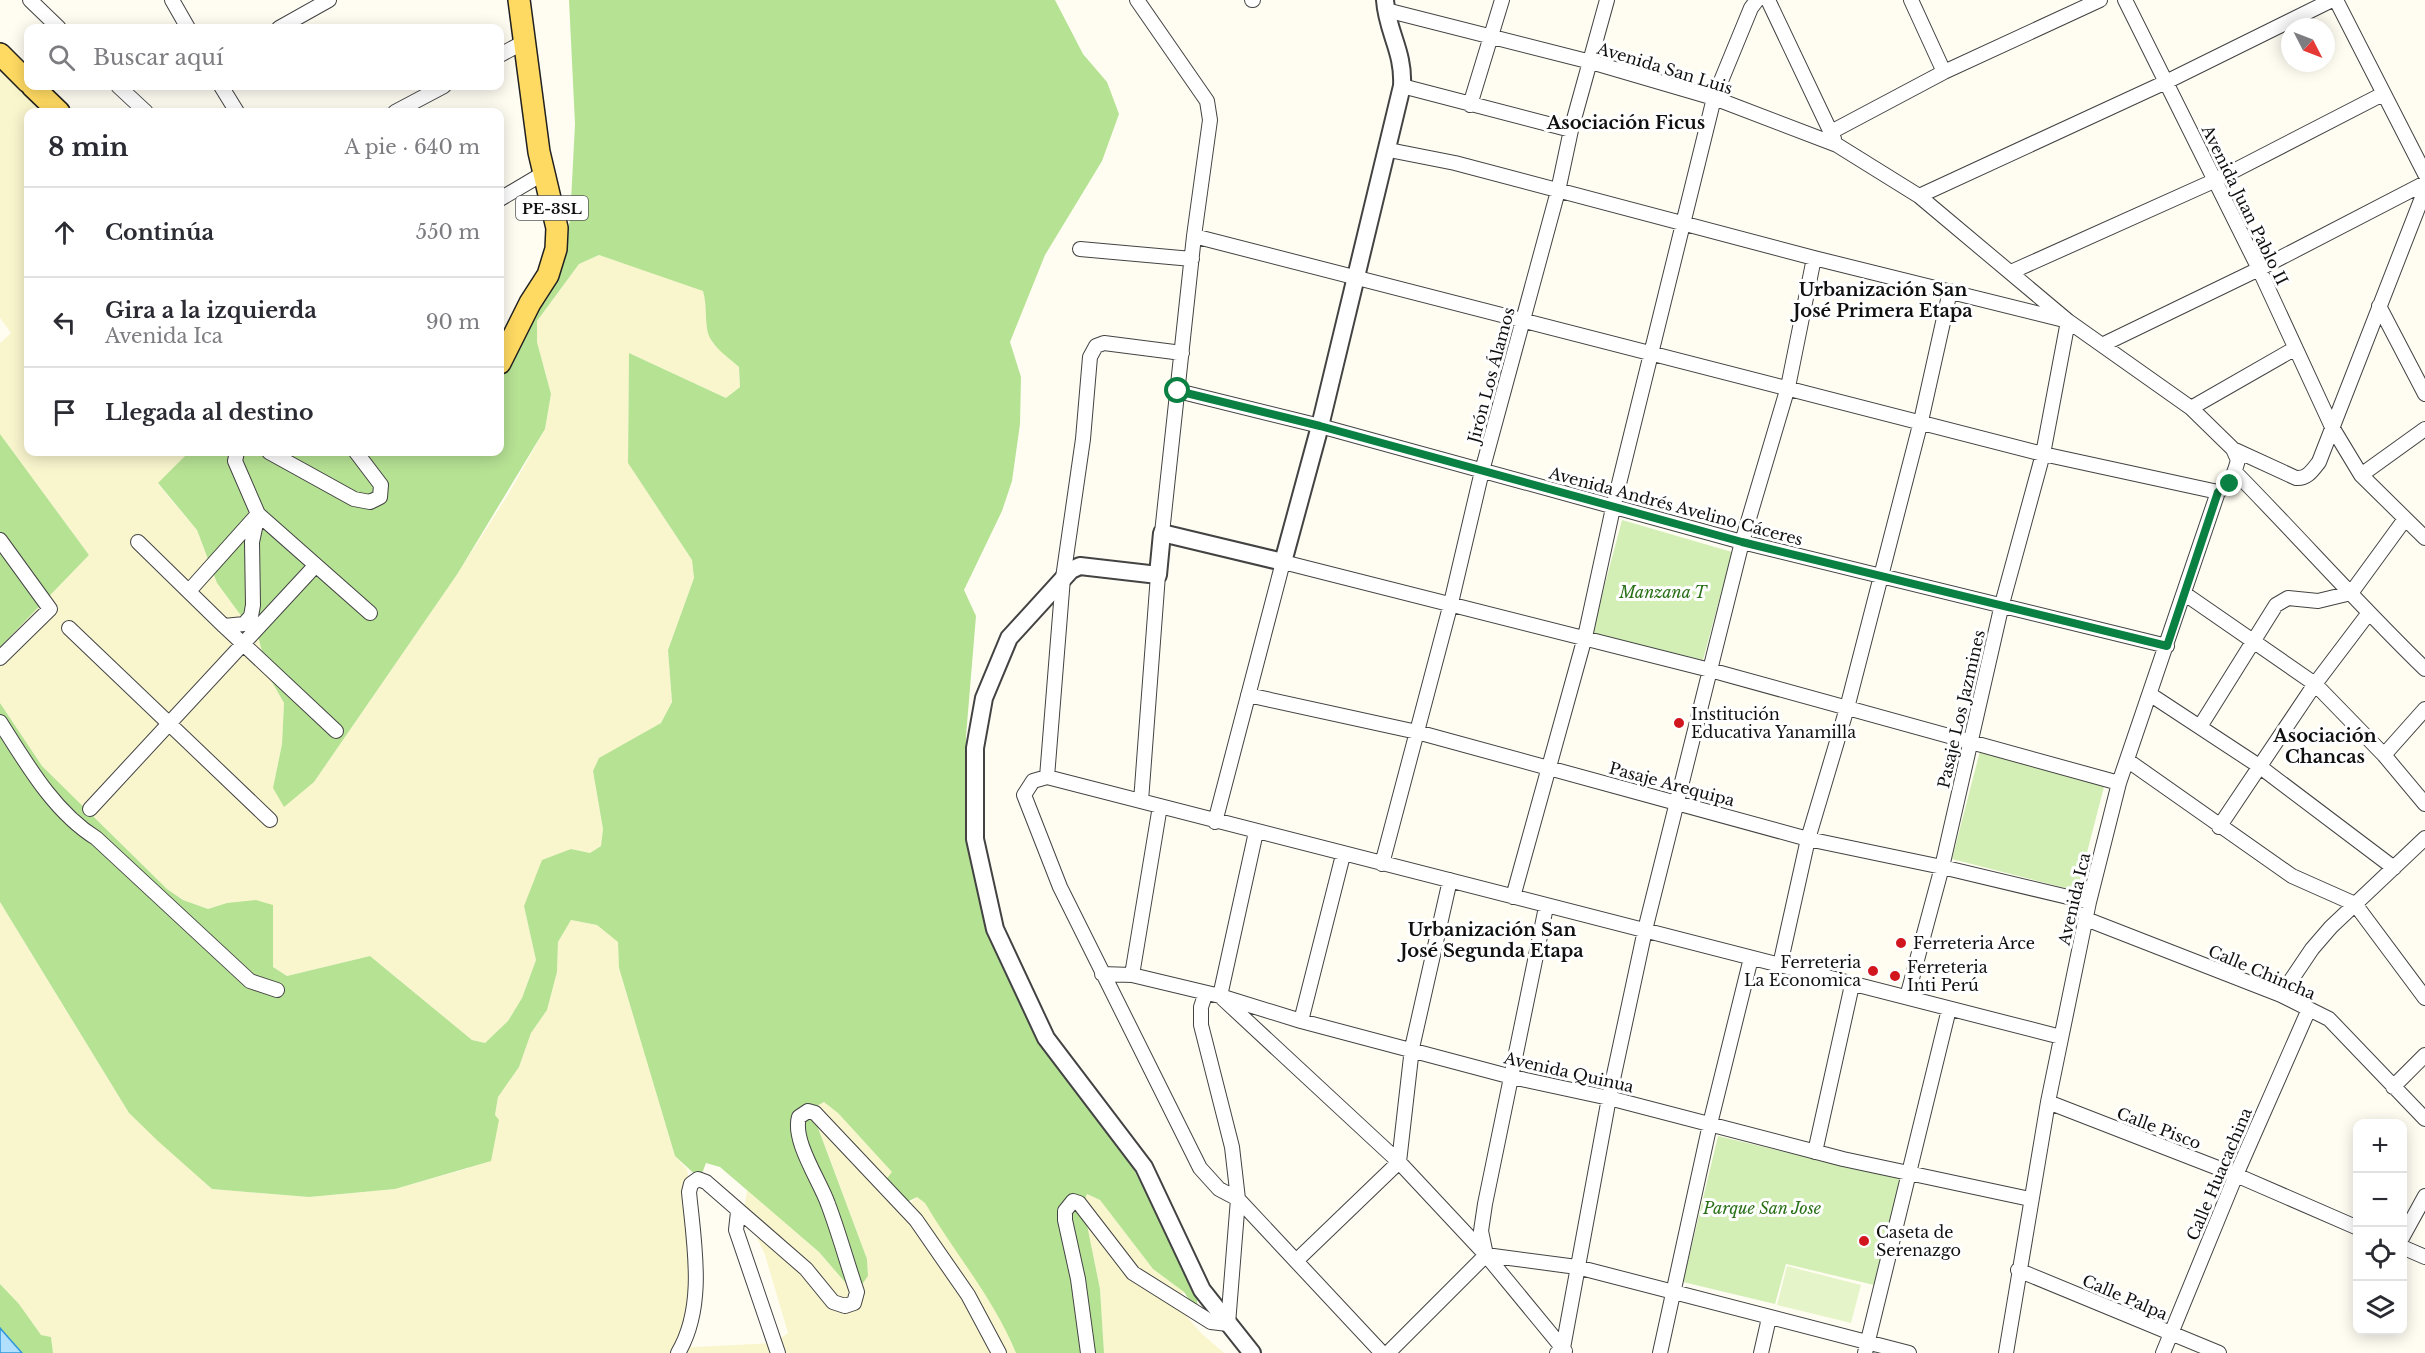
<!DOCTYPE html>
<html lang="es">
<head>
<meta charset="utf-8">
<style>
  :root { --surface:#fff; --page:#f2f2f3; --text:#2b2b33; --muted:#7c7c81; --line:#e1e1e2 }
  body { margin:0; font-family:"Libre Baskerville",serif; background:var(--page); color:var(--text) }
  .controls { position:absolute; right:18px; bottom:18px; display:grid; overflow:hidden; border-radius:12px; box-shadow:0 3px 15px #0003 }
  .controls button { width:54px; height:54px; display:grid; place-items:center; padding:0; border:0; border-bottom:2px solid var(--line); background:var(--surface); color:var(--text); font:30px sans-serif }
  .compass { position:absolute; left:2281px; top:18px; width:54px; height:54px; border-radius:50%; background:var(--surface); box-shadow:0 3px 15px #0003; rotate:132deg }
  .stop { position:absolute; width:18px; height:18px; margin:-14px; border:4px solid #0b8043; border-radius:50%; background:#fff }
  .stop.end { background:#0b8043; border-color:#fff; box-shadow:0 2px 6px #0008 }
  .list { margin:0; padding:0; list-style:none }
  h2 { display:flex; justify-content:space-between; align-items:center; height:78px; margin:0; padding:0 24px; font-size:26px }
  h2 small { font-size:20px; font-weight:400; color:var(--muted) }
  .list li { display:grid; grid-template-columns:39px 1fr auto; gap:18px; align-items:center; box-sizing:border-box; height:90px; padding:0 24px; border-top:2px solid var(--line) }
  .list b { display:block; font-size:22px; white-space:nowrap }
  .list p { margin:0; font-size:20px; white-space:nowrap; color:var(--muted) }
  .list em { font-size:20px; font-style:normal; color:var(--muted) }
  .icon { flex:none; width:33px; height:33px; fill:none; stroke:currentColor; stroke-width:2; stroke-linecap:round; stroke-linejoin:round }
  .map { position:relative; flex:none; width:2425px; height:1353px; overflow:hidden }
  .search { position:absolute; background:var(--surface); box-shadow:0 3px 15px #0003; left:24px; top:24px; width:480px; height:66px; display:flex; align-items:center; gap:15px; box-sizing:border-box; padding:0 21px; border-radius:12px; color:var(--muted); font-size:22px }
  .panel { position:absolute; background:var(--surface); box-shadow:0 3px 15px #0003; left:24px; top:108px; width:480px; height:348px; border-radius:12px }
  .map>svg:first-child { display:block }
  .farmland { fill:#f9f6ce }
  .green { fill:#d3efb6 }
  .forest { fill:#b6e294 }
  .pitch { fill:#e6f5c9 }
  .water { fill:#b0e0fd; stroke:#2f96dd; stroke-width:1.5 }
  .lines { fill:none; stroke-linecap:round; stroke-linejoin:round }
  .minor-casing { stroke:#434343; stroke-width:16 }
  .tertiary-casing { stroke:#434343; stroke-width:20 }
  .primary-casing { stroke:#212121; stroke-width:24 }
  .minor { stroke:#fff; stroke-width:14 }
  .tertiary { stroke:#fff; stroke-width:16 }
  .primary { stroke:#ffda62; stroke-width:21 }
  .route { stroke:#0b8043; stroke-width:8 }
  .poi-dot { fill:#d1161e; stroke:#fff; stroke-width:2 }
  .labels { text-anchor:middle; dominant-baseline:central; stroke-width:6; stroke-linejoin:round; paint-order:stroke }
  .shield { fill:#fff; stroke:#585858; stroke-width:1.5 }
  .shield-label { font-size:15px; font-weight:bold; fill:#101010 }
  .street-label { font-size:16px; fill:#101010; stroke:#fff }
  .park-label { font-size:16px; font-style:italic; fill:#297017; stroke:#fff }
  .poi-label { font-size:16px; fill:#101010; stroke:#fff; text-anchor:start }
  .neighbourhood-label { font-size:18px; font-weight:bold; fill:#101010; stroke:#fff }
</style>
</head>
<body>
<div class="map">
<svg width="2425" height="1353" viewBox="0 0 2425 1353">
  <rect width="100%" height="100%" fill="#fffdf2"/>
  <!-- farmland -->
  <path class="farmland" d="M 0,55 L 57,112 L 28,112 L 28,452 L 189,452 L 158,484 L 197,530 L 217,583 L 259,640 L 268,675 L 284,703 L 282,744 L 273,788 L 314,782 L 458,573 L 509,493 L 545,429 L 551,394 L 537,342 L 537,321 L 579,264 L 599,255 L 703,290 L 708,311 L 707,329 L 712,342 L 739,367 L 740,387 L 726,398 L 629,353 L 628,463 L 692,560 L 694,578 L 668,650 L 672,702 L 661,723 L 599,759 L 593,771 L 603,829 L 601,846 L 590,853 L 571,849 L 524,906 L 536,960 L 522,998 L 508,1021 L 485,1043 L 472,1040 L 370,956 L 287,976 L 273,967 L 273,905 L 227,903 L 208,909 L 183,900 L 167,889 L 42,766 L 0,703 L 0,647 L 89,555 L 0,434 L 0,343 L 11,333 L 0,318 Z
    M 0,902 L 129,1113 L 212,1189 L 309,1197 L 395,1189 L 469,1168 L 495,1115 L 498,1097 L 519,1067 L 531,1033 L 547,1010 L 557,972 L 558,942 L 571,920 L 597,925 L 618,941 L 619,968 L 675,1156 L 687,1169 L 693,1203 L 691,1309 L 675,1348 L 774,1343 L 788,1333 L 765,1255 L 744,1209 L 747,1190 L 819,1252 L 850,1288 L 868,1276 L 867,1259 L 811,1108 L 825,1102 L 838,1113 L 893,1173 L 885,1181 L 910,1203 L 917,1197 L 925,1203 L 979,1281 L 1005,1328 L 1016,1353 L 53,1353 L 51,1337 L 41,1335 L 19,1304 L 0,1284 Z
    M 1087,1194 L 1100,1200 L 1153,1269 L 1184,1292 L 1175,1303 L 1201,1333 L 1224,1353 L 1104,1353 L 1100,1289 L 1083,1205 Z"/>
  <!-- green -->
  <path class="green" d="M 1622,520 L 1732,552 L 1703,660 L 1592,633 Z
    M 1980,751 L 2105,783 L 2077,891 L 1952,859 Z
    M 1718,1136 L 1900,1179 L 1874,1285 L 1786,1264 L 1775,1304 L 1683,1282 Z"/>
  <!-- forest -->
  <path class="forest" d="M 569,0 L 1055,0 L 1083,54 L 1107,82 L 1119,114 L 1102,161 L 1045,255 L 1010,342 L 1021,377 L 1020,424 L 1012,481 L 1002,511 L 964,590 L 976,616 L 966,736 L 965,796 L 972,856 L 988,928 L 1027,1017 L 1132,1166 L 1195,1287 L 1199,1314 L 1184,1292 L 1153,1269 L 1100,1200 L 1087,1194 L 1083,1205 L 1100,1289 L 1104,1353 L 1016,1353 C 993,1297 955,1254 925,1203 L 917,1197 L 901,1205 L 885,1181 L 892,1172 L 838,1113 L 824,1102 L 811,1109 L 867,1259 L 868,1276 L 860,1287 L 850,1288 L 819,1252 L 720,1167 L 706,1163 L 700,1179 L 675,1156 L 619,968 L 618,942 L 597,925 L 571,920 L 558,942 L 557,972 L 547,1010 L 531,1033 L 519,1067 L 498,1097 L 495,1115 L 499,1120 L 491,1161 L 395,1189 L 309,1197 L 212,1189 L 159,1142 L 129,1113 L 0,902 L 0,703 L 42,766 L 167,889 L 183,900 L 208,909 L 227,903 L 256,900 L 273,905 L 273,967 L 287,976 L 370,956 L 472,1040 L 485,1043 L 508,1021 L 522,998 L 536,960 L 524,906 L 542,860 L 571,849 L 590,853 L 601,846 L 603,829 L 593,771 L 599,758 L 661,723 L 672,702 L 668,650 L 694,578 L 692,560 L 628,463 L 629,353 L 726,398 L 740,387 L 739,367 C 728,357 708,344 707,328 C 705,314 707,306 703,291 L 599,255 L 579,264 L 537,321 L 537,342 L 551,394 L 545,429 L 458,573 L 314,782 L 284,807 L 273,788 L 282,744 L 284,703 L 268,675 L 259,640 L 217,583 L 197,530 L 158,483 L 189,452 L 500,452 L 500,370 L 562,258 L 570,220 L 575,124 Z
    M 0,434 L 89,555 L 0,647 Z
    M 0,1284 L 19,1304 L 41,1335 L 51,1337 L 53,1353 L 0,1353 Z"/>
  <!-- pitch -->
  <path class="pitch" d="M 1787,1266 L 1861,1285 L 1851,1323 L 1777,1305 Z"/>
  <!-- water -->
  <path class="water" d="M 0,1328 L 22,1353 L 0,1353 Z"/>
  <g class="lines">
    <!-- minor casing -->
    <g class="minor-casing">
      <path id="minor" d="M 30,0 L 59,28
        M 172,0 L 188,28
        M 1137,0 L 1207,101 L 1210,120 L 1194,236 L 1162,533
        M 1252,0 L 1253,0
        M 1768,0 L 1834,139
        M 1911,0 L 1944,72
        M 2125,0 L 2259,269 L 2332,427 L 2361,475 L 2425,538
        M 2336,0 L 2425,174
        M 1386,10 L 1591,62 L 1714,98 L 1837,145 L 1919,196 L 2068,321 L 2191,408 L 2233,449 L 2238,460 C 2234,475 2231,483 2218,492 L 2119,783 L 2089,902 L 2048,1102 L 2006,1353
        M 279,28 L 329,0
        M 500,55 L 524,42
        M 118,86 L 146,112
        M 221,86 L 237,112
        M 1402,86 L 1571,130
        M 1470,105 L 1502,0
        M 395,112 L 444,86
        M 1831,132 L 1944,72 L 2100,0
        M 1389,150 L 1455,163 L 1814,258 L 2068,321 L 2043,454 L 2002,604 L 1942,867 L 1907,997
        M 1919,196 L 2166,82 L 2332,0
        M 500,199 L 544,173
        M 1194,236 L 2043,454 L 2218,492
        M 1080,249 L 1192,259
        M 2011,272 L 2216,180 L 2383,94
        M 2379,306 L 2425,394
        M 2104,344 L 2259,269 L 2425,183
        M 1178,391 L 1320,426 L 1742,542 L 2167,646
        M 2191,408 L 2294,349
        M 2233,449 L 2296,478 C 2307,479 2312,471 2319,462 L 2425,190
        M 269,452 L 354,499 L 370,502 L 380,497 L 381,485 L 356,452
        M 2235,472 C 2299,537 2359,605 2425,669
        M 2361,475 L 2425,429
        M 0,540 L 50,609 L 0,658
        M 138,542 L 224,626 L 244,624 L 251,616 L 253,605 L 252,542 L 258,514 L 235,461 L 237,452
        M 189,591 L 258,514 L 370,613
        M 2185,594 L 2315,684 L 2384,755 L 2425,804
        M 224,626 L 336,731
        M 69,628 L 270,820
        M 1248,695 L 1417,732 L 1808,839 L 1942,867 L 2089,902
        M 2151,695 L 2259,766 L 2394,868
        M 0,722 C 26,763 54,812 96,838 L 250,981 L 277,990
        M 2201,725 L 2276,605 L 2288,598 L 2318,601 L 2351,593 L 2405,519
        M 2384,755 L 2425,709
        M 2127,760 L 2292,876 L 2355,904 L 2425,998
        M 1047,777 L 1063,578 L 1083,439 L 1090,357 L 1096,346 L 1104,343 L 1182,353
        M 1141,801 L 1158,575
        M 90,809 L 315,566
        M 1215,822 L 1283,562 L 1710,670 L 2119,783
        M 2219,827 L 2315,684 L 2368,614
        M 1256,832 L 1220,996 L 1399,1162 L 1486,1255 L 1565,1351
        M 1382,864 L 1451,603 L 1482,471 L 1558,191 L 1571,130 L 1607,0
        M 1513,897 L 1585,637 L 1613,508 L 1714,98 L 1751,8 L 1757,0
        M 2086,919 L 2281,995 L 2329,1019 L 2425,1119
        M 1780,965 L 1808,839 L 1847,708 L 1921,421 L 1950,291
        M 1102,974 L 1132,975 L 1220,996 L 1301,1021 L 1512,1077 L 1609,1098 L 1843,1159 L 2030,1199
        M 1132,975 L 1160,806
        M 2281,995 L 2312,949 L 2331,927 L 2425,838
        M 1301,1021 L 1343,855
        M 2393,1087 L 2425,1055
        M 2048,1102 L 2236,1175 L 2358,1228
        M 1815,1152 L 1852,985
        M 738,1212 L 736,1230 L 778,1353
        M 2402,1238 L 2425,1196
        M 2402,1247 L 2425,1257
        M 1486,1255 L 1577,1267 L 1909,1353
        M 1486,1255 L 1481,1231 L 1485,1204 L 1546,907
        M 1296,1261 L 1399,1162 L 1412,1048 L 1450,880
        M 2018,1270 L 2219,1353
        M 678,1353 C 706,1306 694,1244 689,1192 L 691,1184 L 698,1179 L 706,1182 L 806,1269 L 833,1302 L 845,1306 L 854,1303 L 857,1292 C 847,1263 839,1233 828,1204 C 820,1181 792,1141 799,1117 L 808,1111 L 815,1113 L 916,1220 L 968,1295 L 999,1353
        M 1088,1353 L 1078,1279 L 1065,1220 L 1065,1211 L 1073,1201 L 1079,1203 L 1133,1273 L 1211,1322 L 1228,1324 L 1238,1199 L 1232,1147 L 1201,1025 L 1201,1007 L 1205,995
        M 1382,1353 L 1238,1199 L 1219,1189 L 1200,1168 L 1060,887 L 1024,795 L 1033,781 L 1047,777 L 2061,1037
        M 1388,1353 L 1486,1255
        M 1557,1353 L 1563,1348 L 1609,1098 L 1645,930 L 1742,542 L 1788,387 L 1814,258
        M 1660,1353 L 1710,1124 L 1751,958
        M 1761,1353 L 1769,1318
        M 1865,1353 L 1949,1009
        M 2163,1353 L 2236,1175 L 2309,1009"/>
    </g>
    <!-- tertiary casing -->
    <g class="tertiary-casing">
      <path id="tertiary" d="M 1252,1353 L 1202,1290 L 1144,1167 L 1046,1038 L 995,929 L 975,839 L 975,748 L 984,698 L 1009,638 L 1071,570 L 1080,566 L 1158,575 L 1162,533 L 1283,562 L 1320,426 L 1402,86 C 1404,51 1387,32 1385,0"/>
    </g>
    <!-- primary casing -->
    <g class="primary-casing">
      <path id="primary" d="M 0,54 L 28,82
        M 32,86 L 59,112
        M 500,363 L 530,303 L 548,275 L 556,249 L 557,228 L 539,152 L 519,0"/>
    </g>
    <!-- minor -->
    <use href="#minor" class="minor"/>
    <!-- tertiary -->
    <use href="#tertiary" class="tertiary"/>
    <!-- primary -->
    <use href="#primary" class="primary"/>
  </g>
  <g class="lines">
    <!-- route -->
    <path class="route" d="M 1178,391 L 1320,426 L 1742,542 L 2167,646 L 2218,492 L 2230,484"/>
  </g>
  <!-- markers -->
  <g class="poi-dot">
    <circle cx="1679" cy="723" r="6"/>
    <circle cx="1901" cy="943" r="6"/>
    <circle cx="1873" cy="971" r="6"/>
    <circle cx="1895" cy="976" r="6"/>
    <circle cx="1864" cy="1241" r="6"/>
  </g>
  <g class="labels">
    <!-- shield labels -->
    <rect class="shield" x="516" y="196" width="72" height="24" rx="4.5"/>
    <g class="shield-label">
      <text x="552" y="208">PE-3SL</text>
    </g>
    <!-- street labels -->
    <g class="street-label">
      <text transform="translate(1665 68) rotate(17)">Avenida San Luis</text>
      <text transform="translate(2245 205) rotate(64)">Avenida Juan Pablo II</text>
      <text transform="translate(1491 375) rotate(-75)">Jirón Los Álamos</text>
      <text transform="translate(1676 506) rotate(15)">Avenida Andrés Avelino Cáceres</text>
      <text transform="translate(1961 709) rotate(-77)">Pasaje Los Jazmines</text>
      <text transform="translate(1672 784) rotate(15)">Pasaje Arequipa</text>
      <text transform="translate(2074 899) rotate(-77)">Avenida Ica</text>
      <text transform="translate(2262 972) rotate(23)">Calle Chincha</text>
      <text transform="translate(1569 1072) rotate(13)">Avenida Quinua</text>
      <text transform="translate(2159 1128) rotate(21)">Calle Pisco</text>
      <text transform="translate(2219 1174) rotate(-67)">Calle Huacachina</text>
      <text transform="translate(2125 1297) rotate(23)">Calle Palpa</text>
    </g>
    <!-- park labels -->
    <g class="park-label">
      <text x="1663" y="592">Manzana T</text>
      <text x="1762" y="1208">Parque San Jose</text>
    </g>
    <!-- poi labels -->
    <g class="poi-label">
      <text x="1691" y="714">Institución<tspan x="1691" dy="18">Educativa Yanamilla</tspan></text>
      <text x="1913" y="943">Ferreteria Arce</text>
      <text x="1861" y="962" text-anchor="end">Ferreteria<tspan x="1861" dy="18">La Economica</tspan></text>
      <text x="1907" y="967">Ferreteria<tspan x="1907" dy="18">Inti Perú</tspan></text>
      <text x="1876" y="1232">Caseta de<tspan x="1876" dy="18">Serenazgo</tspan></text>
    </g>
    <!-- neighbourhood labels -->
    <g class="neighbourhood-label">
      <text x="1626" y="123">Asociación Ficus</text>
      <text x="1883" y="290">Urbanización San<tspan x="1883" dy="21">José Primera Etapa</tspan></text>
      <text x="2325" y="736">Asociación<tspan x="2325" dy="21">Chancas</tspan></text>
      <text x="1492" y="930">Urbanización San<tspan x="1492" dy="21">José Segunda Etapa</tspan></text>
    </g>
  </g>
</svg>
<div class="controls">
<button>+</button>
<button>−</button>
<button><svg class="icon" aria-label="locate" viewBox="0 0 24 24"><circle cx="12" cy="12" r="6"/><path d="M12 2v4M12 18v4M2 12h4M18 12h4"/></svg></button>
<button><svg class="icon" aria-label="layers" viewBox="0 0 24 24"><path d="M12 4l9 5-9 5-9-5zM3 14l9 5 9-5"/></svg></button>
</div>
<svg class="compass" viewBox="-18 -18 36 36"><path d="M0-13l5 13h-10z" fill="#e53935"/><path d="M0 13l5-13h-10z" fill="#7c7c81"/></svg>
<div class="stop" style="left:1178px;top:391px"></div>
<div class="stop end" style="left:2230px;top:484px"></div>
<div class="search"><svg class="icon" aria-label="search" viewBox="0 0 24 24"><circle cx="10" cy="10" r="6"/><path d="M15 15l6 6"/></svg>Buscar aquí</div>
<section class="panel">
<h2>8 min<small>A pie · 640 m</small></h2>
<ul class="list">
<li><svg class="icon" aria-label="ahead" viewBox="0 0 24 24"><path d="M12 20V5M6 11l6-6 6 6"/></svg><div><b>Continúa</b></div><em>550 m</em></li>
<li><svg class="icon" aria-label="left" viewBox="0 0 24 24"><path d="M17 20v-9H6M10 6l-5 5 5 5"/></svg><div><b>Gira a la izquierda</b><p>Avenida Ica</p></div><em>90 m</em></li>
<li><svg class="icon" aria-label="arrive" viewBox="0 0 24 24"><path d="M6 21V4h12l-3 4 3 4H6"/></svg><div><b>Llegada al destino</b></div></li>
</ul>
</section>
</div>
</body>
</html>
